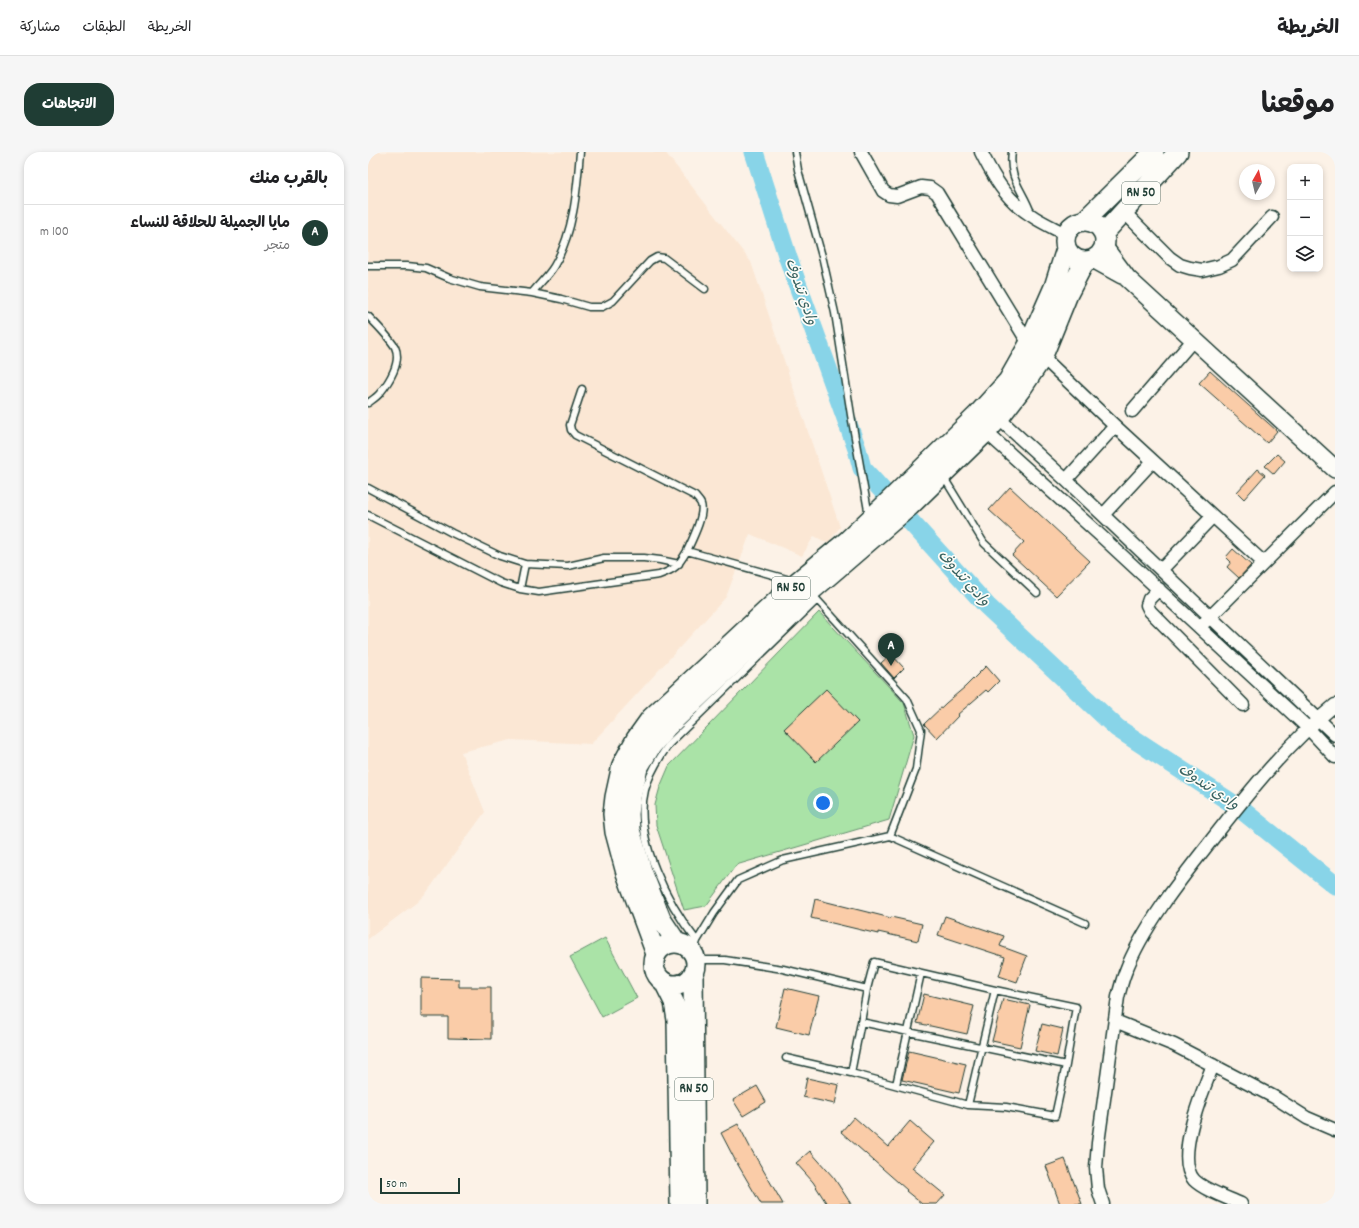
<!DOCTYPE html>
<html lang="ar">
<head>
<meta charset="utf-8">
<style>
  :root { --surface:#fff; --page:#f6f6f6; --text:#202124; --muted:#757577; --line:#e0e0e0; --accent:#1f3d34 }
  body { margin:0; font-family:Dekko,"Playpen Sans Arabic",sans-serif; background:var(--page); color:var(--text); direction:rtl }
  .controls { position:absolute; right:12px; top:12px; display:grid; overflow:hidden; border-radius:8px; box-shadow:0 2px 6px #0003 }
  .controls button { width:36px; height:36px; display:grid; place-items:center; padding:0; border:0; border-bottom:1px solid var(--line); background:var(--surface); color:var(--text); font:20px sans-serif }
  .compass { position:absolute; left:871px; top:12px; width:36px; height:36px; border-radius:50%; background:var(--surface); box-shadow:0 2px 6px #0003; rotate:8deg }
  .scale { position:absolute; left:12px; bottom:10px; width:80px; box-sizing:border-box; padding-left:4px; border:2px solid #1f3d34; border-top:0; font-size:11px; line-height:14px; white-space:nowrap; color:#1f3d34; -webkit-text-stroke:3px #fdfcf7; paint-order:stroke }
  .you { position:absolute; left:455px; top:651px; width:14px; height:14px; margin:-10px; border:3px solid #fff; border-radius:50%; background:#1a73e8; box-shadow:0 0 0 6px #1a73e833 }
  .badge { display:grid; place-items:center; width:26px; height:26px; border-radius:50%; background:var(--accent); color:#fff; font-size:13px; font-weight:700 }
  .pin { position:absolute; translate:-50% -33px; filter:drop-shadow(0 1px 2px #0008) }
  .pin::after { content:''; position:absolute; top:21px; width:14px; height:12px; background:inherit; clip-path:polygon(0 0,100% 0,50% 100%) }
  .list { margin:0; padding:0; list-style:none }
  h2 { display:flex; justify-content:space-between; align-items:center; height:52px; margin:0; padding:0 16px; font-size:17px }
  h2 small { font-size:13px; font-weight:400; color:var(--muted) }
  .list li { display:grid; grid-template-columns:26px 1fr auto; gap:12px; align-items:center; box-sizing:border-box; height:56px; padding:0 16px; border-top:1px solid var(--line) }
  .list b { display:block; font-size:15px; white-space:nowrap }
  .list p { margin:0; font-size:13px; white-space:nowrap; color:var(--muted) }
  .list em { font-size:13px; font-style:normal; color:var(--muted) }
  .icon { flex:none; width:22px; height:22px; fill:none; stroke:currentColor; stroke-width:2; stroke-linecap:round; stroke-linejoin:round }
  .map { position:relative; flex:none; width:967px; height:1052px; overflow:hidden; direction:ltr; border-radius:16px }
  header { display:flex; align-items:center; gap:24px; box-sizing:border-box; height:56px; padding:0 20px; background:var(--surface); border-bottom:1px solid var(--line) }
  header strong { font-size:19px }
  nav { display:flex; gap:22px; margin-inline-start:auto; font-size:14px }
  .intro { display:flex; align-items:center; justify-content:space-between; box-sizing:border-box; height:96px; padding:0 24px }
  h1 { margin:0; font-size:28px }
  .button { padding:10px 18px; border-radius:16px; background:var(--accent); color:#fff; font-size:14px; font-weight:700 }
  main { display:flex; gap:24px; padding:0 24px }
  aside { flex:1; background:var(--surface); border-radius:16px; box-shadow:0 2px 6px #0003 }
  .map>svg:first-child { display:block }
  .built { fill:#fbe7d4 }
  .green { fill:#aae3a7; stroke:#64906e }
  .lines { fill:none; stroke-linecap:round; stroke-linejoin:round }
  .river { stroke:#88d4e8; stroke-width:19 }
  .building { fill:#facca8; stroke:#1f3d34 }
  .lane-casing { stroke:#1f3d34; stroke-width:9 }
  .street-casing { stroke:#1f3d34; stroke-width:15 }
  .secondary-casing { stroke:#1f3d34; stroke-width:20 }
  .primary-casing { stroke:#1f3d34; stroke-width:22 }
  .lane { stroke:#fdfcf7; stroke-width:6 }
  .street { stroke:#fdfcf7; stroke-width:12 }
  .secondary { stroke:#fdfcf7; stroke-width:17 }
  .primary { stroke:#fdfcf7; stroke-width:19 }
  .labels { text-anchor:middle; dominant-baseline:central; stroke-width:3.5; stroke-linejoin:round; paint-order:stroke }
  .shield { fill:#fdfcf7; stroke:#62766e; stroke-width:1 }
  .shield-label { font-size:13px; font-weight:bold; fill:#1f3d34 }
  .water-label { font-size:15px; font-style:italic; fill:#396361; stroke:#fdfcf7 }
</style>
</head>
<body>
<header>
<strong>الخريطة</strong>
<nav><a>الخريطة</a><a>الطبقات</a><a>مشاركة</a></nav>
</header>
<div class="intro"><h1>موقعنا</h1><a class="button">الاتجاهات</a></div>
<main>
<div class="map">
<svg width="967" height="1052" viewBox="0 0 967 1052">
  <rect width="100%" height="100%" fill="#fcf2e7"/>
  <filter id="ink" filterUnits="userSpaceOnUse"><feTurbulence type="fractalNoise" baseFrequency=".025" numOctaves="2"/><feDisplacementMap in="SourceGraphic" scale="8" xChannelSelector="R" yChannelSelector="G"/><feConvolveMatrix kernelMatrix="1 2 1 2 8 2 1 2 1" color-interpolation-filters="sRGB"/></filter>
  <g filter="url(#ink)">
    <!-- built -->
    <path class="built" d="M 0,0 L 297,0 L 383,110 L 472,375 L 460,391 L 446,384 L 434,404 L 382,382 L 358,445 L 223,592 L 143,588 L 93,600 L 117,660 L 59,740 L 48,751 L 0,787 Z"/>
    <!-- green -->
    <path class="green" d="M 451,460 L 536,551 L 546,583 L 521,668 L 368,713 L 338,754 L 316,758 L 288,673 L 287,653 L 292,635 L 301,614 Z
      M 237,786 L 269,846 L 234,865 L 202,805 Z"/>
    <g class="lines">
      <!-- river -->
      <path class="river" d="M 386,0 L 420,106 L 489,297 L 494,316 L 619,454 L 749,576 L 870,655 L 967,733"/>
    </g>
    <!-- building -->
    <path class="building" d="M 842,219 L 909,279 L 899,291 L 831,231 Z
      M 909,302 L 917,309 L 906,322 L 897,314 Z
      M 890,317 L 897,323 L 876,347 L 869,340 Z
      M 642,335 L 722,409 L 688,444 L 644,403 L 656,390 L 621,358 Z
      M 865,397 L 883,413 L 871,426 L 859,415 L 863,410 L 858,405 Z
      M 523,502 L 536,516 L 526,526 L 513,511 Z
      M 618,514 L 631,529 L 620,540 L 618,538 L 589,563 L 590,564 L 569,586 L 556,572 L 578,551 L 597,535 Z
      M 458,537 L 490,570 L 448,610 L 416,577 Z
      M 447,747 L 523,766 L 523,765 L 554,772 L 550,789 L 510,780 L 510,782 L 443,766 Z
      M 577,764 L 636,784 L 632,794 L 659,804 L 649,830 L 631,824 L 637,805 L 570,783 Z
      M 53,826 L 91,827 L 91,835 L 123,835 L 123,887 L 80,886 L 80,865 L 53,865 Z
      M 417,836 L 451,844 L 441,883 L 408,875 Z
      M 556,842 L 606,854 L 599,882 L 549,871 Z
      M 635,847 L 662,853 L 652,895 L 624,889 Z
      M 674,872 L 695,877 L 689,904 L 667,899 Z
      M 541,899 L 598,912 L 591,941 L 534,928 Z
      M 439,926 L 471,933 L 467,952 L 435,945 Z
      M 389,934 L 398,950 L 375,964 L 365,948 Z
      M 486,965 L 520,995 L 542,969 L 566,990 L 544,1016 L 577,1043 L 569,1052 L 554,1052 L 538,1039 L 539,1038 L 473,980 Z
      M 370,972 L 383,997 L 415,1052 L 393,1052 L 366,1006 L 353,981 Z
      M 442,999 L 466,1026 L 483,1052 L 459,1052 L 445,1030 L 428,1011 Z
      M 697,1007 L 714,1052 L 692,1052 L 678,1014 Z"/>
    <g class="lines">
      <!-- lane casing -->
      <g class="lane-casing">
        <path id="lane" d="M 427,0 L 430,18 L 455,108 L 467,161 L 483,263 L 501,364
          M 644,0 C 640,27 655,38 663,61
          M 0,114 L 39,114 L 58,116 L 81,126 L 112,135 L 164,141 L 193,147 L 221,155 L 234,155 L 245,149 L 282,109 L 289,105 L 296,106 L 337,137
          M 164,141 C 171,132 180,124 186,114 C 206,80 209,38 212,0
          M 0,164 C 10,174 20,184 27,195 C 34,210 21,230 12,241 C 9,245 4,248 0,251
          M 214,237 L 202,273 L 203,278 L 207,283 L 327,344 C 329,347 332,349 333,352 C 337,363 324,388 319,399
          M 575,324 L 616,391 L 669,441
          M 0,336 L 84,381 L 132,404 L 157,412 L 200,414 L 236,406 L 276,406 L 292,408 L 311,412
          M 0,363 L 133,431 L 152,437 L 171,440 L 291,423 C 308,417 310,414 319,399 L 426,429
          M 152,437 L 157,412
          M 522,684 L 717,771
          M 329,789 C 300,752 265,686 277,638 C 282,620 291,606 301,592 L 449,448
          M 325,802 L 329,789 L 346,761 L 370,728 L 415,708 L 522,684 L 548,617 L 553,578 L 539,547 L 443,441
          M 327,808 L 357,808 L 415,817 L 499,837 L 506,810 L 627,838 L 708,855 L 698,913 L 493,870 L 499,837
          M 418,906 L 483,921 L 493,870
          M 483,921 L 600,953 L 627,838
          M 528,933 L 553,821
          M 600,953 L 638,955 L 687,964 L 698,913"/>
      </g>
      <!-- street casing -->
      <g class="street-casing">
        <path id="street" d="M 493,0 L 515,39 L 521,43 L 529,44 L 553,35 L 562,36 L 569,41 L 661,192 L 747,274 L 896,411
          M 613,0 C 622,18 632,37 647,51 C 662,65 680,73 697,82
          M 756,60 L 802,106 L 812,113 L 822,116 L 834,118 L 851,114 L 864,108 L 904,65
          M 764,259 L 826,187
          M 626,262 L 698,328 L 967,583
          M 618,280 L 733,384 L 940,576 L 967,605
          M 698,328 L 747,274
          M 735,363 L 785,309
          M 793,418 L 845,364
          M 791,437 L 781,447 L 779,453 L 782,459 L 875,553
          M 837,470 L 967,340
          M 747,869 L 806,893 L 906,945 L 939,966 L 967,978
          M 845,913 C 835,938 806,1006 826,1028 C 836,1038 860,1046 873,1052
          M 735,1052 L 730,1037 L 728,1016 L 730,991 L 750,845 C 752,837 754,829 757,821 C 774,776 812,728 842,690 C 880,641 919,592 967,553"/>
      </g>
      <!-- secondary casing -->
      <g class="secondary-casing">
        <path id="secondary" d="M 736,95 L 759,126 L 967,317
          M 725,107 L 754,123"/>
      </g>
      <!-- primary casing -->
      <g class="primary-casing">
        <path id="primary" d="M 717,68 L 786,0
          M697 89a20 20 0 1 1 40 0a20 20 0 1 1-40 0Z
          M 736,81 L 810,0
          M 309,791 L 293,767 L 274,719 L 262,678 L 261,662 L 263,645 L 270,616 L 282,596 L 299,575 L 442,440 L 542,354 L 618,280 L 631,266 L 654,236 L 674,206 L 700,142 L 717,109
          M286 812a21 21 0 1 1 42 0a21 21 0 1 1-42 0Z
          M 288,802 L 258,721 L 247,680 L 245,662 L 247,645 L 254,613 L 268,587 L 283,566 L 429,430 L 480,388 L 523,347 L 610,262 L 640,229 L 661,192 L 686,135 L 698,97
          M 325,822 L 327,1052
          M 296,830 L 306,850 L 309,868 L 312,1052"/>
      </g>
      <!-- lane -->
      <use href="#lane" class="lane"/>
      <!-- street -->
      <use href="#street" class="street"/>
      <!-- secondary -->
      <use href="#secondary" class="secondary"/>
      <!-- primary -->
      <use href="#primary" class="primary"/>
    </g>
  </g>
  <g class="labels">
    <!-- shield labels -->
    <g class="shield">
      <rect x="754" y="30" width="38" height="22" rx="3"/>
      <rect x="404" y="425" width="38" height="22" rx="3"/>
      <rect x="307" y="926" width="38" height="22" rx="3"/>
    </g>
    <g class="shield-label">
      <text x="773" y="41">RN 50</text>
      <text x="423" y="436">RN 50</text>
      <text x="326" y="937">RN 50</text>
    </g>
    <!-- water labels -->
    <g class="water-label">
      <text transform="translate(432 140) rotate(71)">وادي تندوف</text>
      <text transform="translate(595 427) rotate(48)">وادي تندوف</text>
      <text transform="translate(840 636) rotate(34)">وادي تندوف</text>
    </g>
  </g>
</svg>
<div class="controls">
<button>+</button>
<button>−</button>
<button><svg class="icon" aria-label="layers" viewBox="0 0 24 24"><path d="M12 4l9 5-9 5-9-5zM3 14l9 5 9-5"/></svg></button>
</div>
<svg class="compass" viewBox="-18 -18 36 36"><path d="M0-13l5 13h-10z" fill="#e53935"/><path d="M0 13l5-13h-10z" fill="#757577"/></svg>
<div class="scale">50 m</div>
<div class="you"></div>
<div class="pin badge" style="left:523px;top:514px">A</div>
</div>
<aside>
<h2>بالقرب منك<small></small></h2>
<ul class="list">
<li><span class="badge">A</span><div><b>مايا الجميلة للحلاقة للنساء</b><p>متجر</p></div><em>100 m</em></li>
</ul>
</aside>
</main>
</body>
</html>
